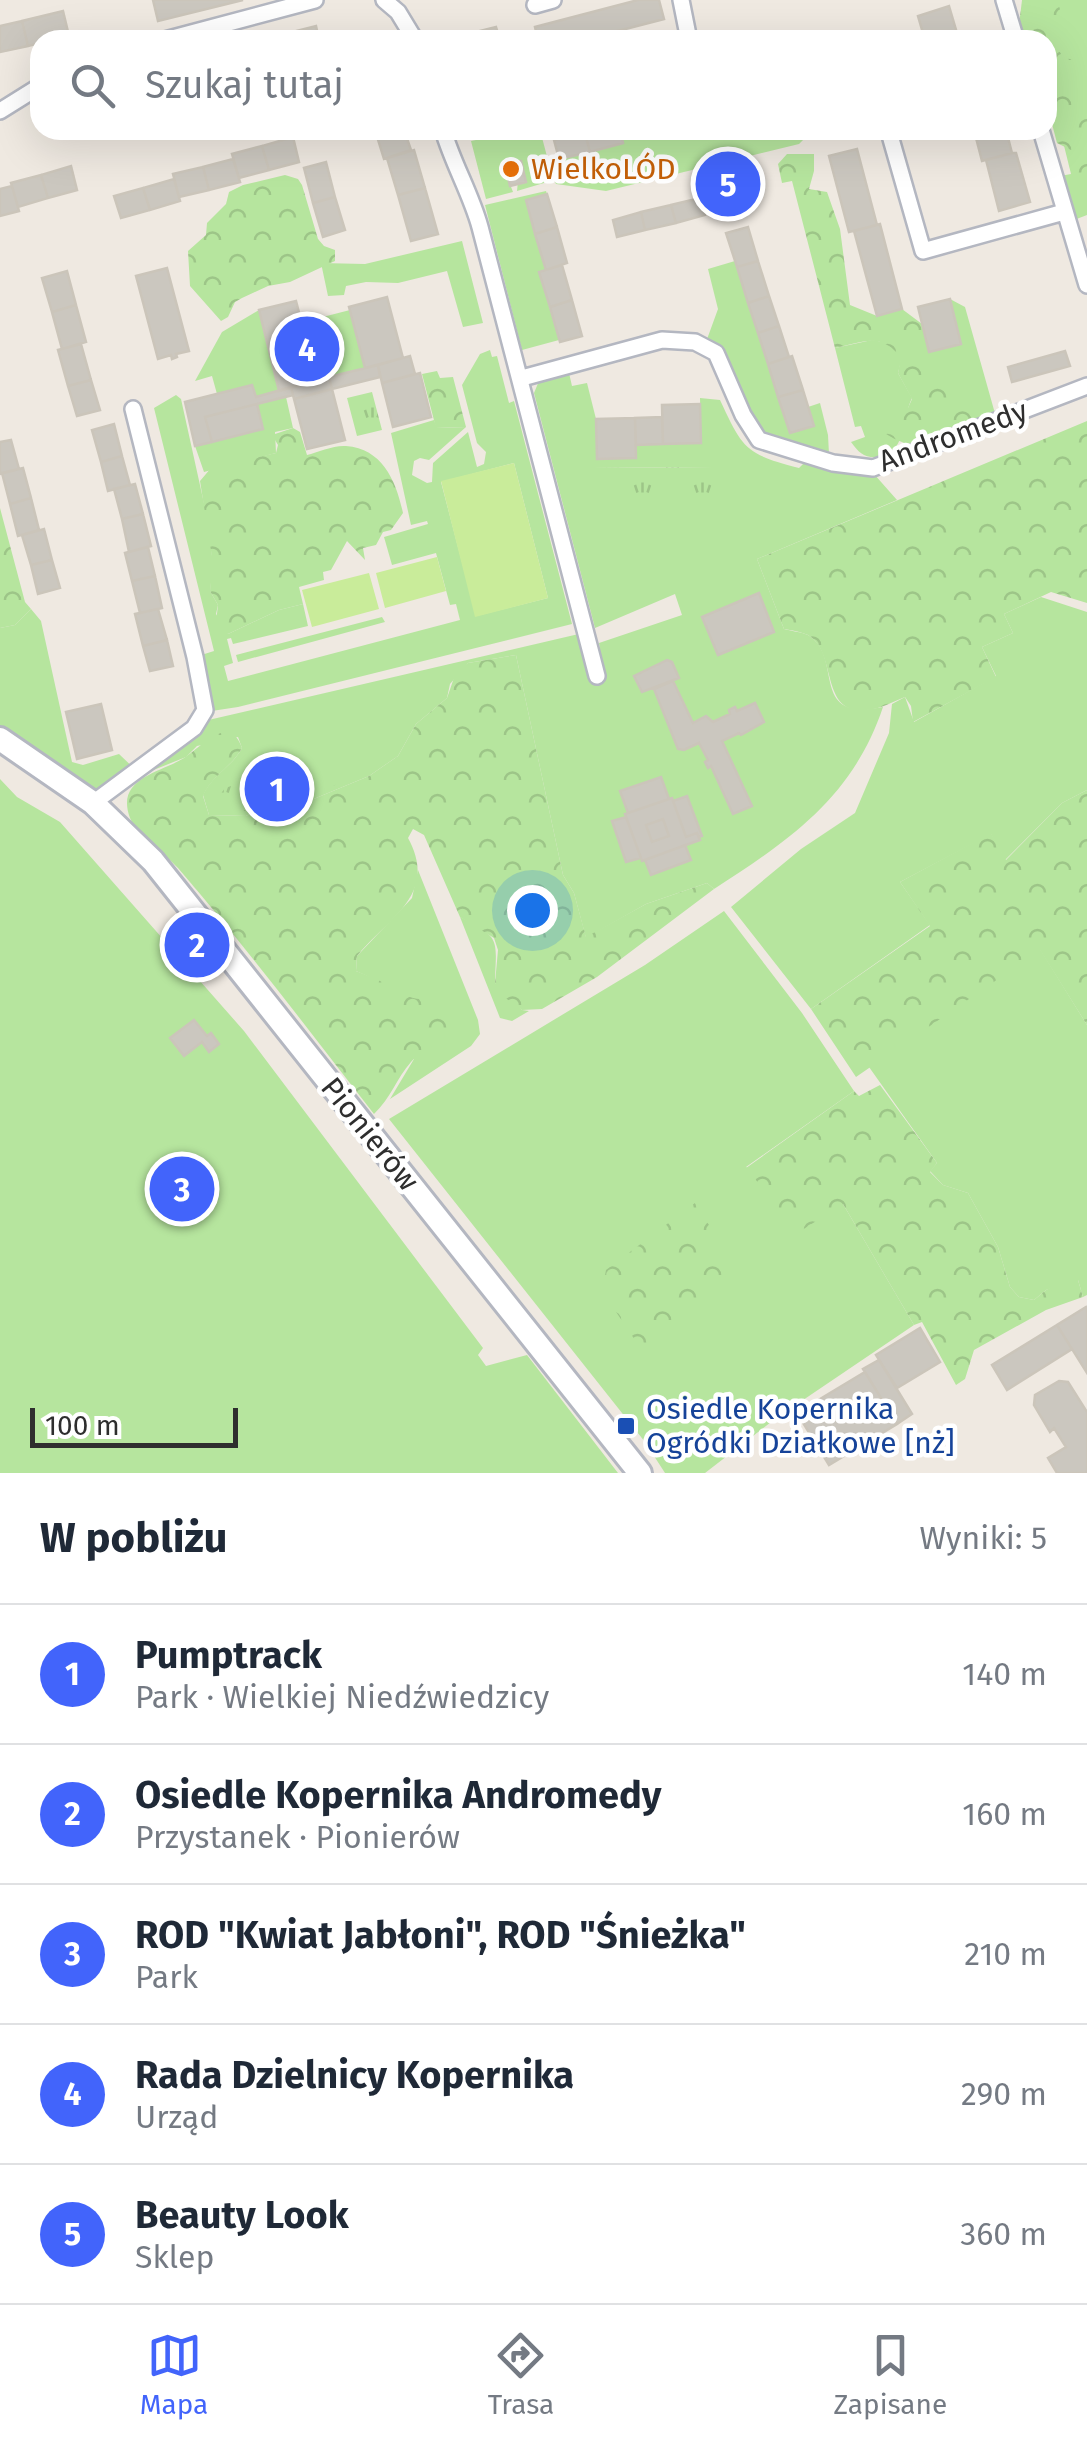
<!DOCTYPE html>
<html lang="pl">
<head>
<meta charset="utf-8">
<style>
  :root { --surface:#fff; --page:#f2f2f3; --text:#1f2937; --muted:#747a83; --line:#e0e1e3; --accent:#4264fb }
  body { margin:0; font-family:"Fira Sans",sans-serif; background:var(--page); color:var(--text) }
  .scale { position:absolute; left:30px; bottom:25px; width:208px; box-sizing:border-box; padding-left:10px; border:5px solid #2e2e2e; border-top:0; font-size:28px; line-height:35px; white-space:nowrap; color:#2e2e2e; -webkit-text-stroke:8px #fff; paint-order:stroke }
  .you { position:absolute; left:532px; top:910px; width:35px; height:35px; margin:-25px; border:8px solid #fff; border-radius:50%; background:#1a73e8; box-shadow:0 0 0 15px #1a73e833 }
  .badge { display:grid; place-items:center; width:65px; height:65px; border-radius:50%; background:var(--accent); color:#fff; font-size:32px; font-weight:700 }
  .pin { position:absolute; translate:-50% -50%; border:5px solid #fff; box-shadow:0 2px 10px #0006 }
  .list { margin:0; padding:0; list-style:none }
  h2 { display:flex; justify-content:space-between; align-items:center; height:130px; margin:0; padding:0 40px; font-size:42px }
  h2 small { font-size:32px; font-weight:400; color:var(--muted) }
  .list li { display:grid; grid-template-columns:65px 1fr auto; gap:30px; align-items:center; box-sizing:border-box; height:140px; padding:0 40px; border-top:2px solid var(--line) }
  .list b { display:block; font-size:38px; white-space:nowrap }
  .list p { margin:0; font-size:32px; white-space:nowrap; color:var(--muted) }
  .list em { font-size:32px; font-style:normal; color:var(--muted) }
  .icon { flex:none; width:55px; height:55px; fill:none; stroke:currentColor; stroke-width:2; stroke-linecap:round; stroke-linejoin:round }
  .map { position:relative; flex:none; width:1087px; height:1473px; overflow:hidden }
  .search { position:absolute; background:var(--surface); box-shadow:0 10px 40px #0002; left:30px; right:30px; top:30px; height:110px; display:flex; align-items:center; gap:25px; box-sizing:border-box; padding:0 35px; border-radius:30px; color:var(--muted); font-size:38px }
  .sheet { height:830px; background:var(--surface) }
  nav { display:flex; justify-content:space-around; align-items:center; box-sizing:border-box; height:140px; border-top:2px solid var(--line); background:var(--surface); font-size:28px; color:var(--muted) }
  nav a { display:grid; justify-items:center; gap:5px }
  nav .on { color:var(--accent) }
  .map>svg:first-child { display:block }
  .grass { fill:#b6e59e; fill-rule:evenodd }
  .forest { fill:url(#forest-crowns) }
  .park { fill:url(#park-tufts) }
  .pitch { fill:#c9ec9a }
  .building { fill:#cbc7bf; stroke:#cbc5ba; stroke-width:2.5 }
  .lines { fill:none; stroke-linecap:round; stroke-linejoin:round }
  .street-casing { stroke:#b4b7c1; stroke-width:20 }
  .secondary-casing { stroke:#b4b7c1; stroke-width:28 }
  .street { stroke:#fff; stroke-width:15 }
  .secondary { stroke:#fff; stroke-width:22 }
  .food-dot { fill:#e8710a; stroke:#fff; stroke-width:4 }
  .transit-dot { fill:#1a4fb4; stroke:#fff; stroke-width:4 }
  .labels { text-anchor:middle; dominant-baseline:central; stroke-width:9; stroke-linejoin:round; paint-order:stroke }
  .food-label { font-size:30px; fill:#c56008; stroke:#fff; text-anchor:start }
  .street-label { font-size:30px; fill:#2e2e2e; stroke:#fff }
  .transit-label { font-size:30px; fill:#164399; stroke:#fff; text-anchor:start }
</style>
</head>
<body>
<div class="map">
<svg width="1087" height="1473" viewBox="0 0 1087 1473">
  <defs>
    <pattern id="forest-crowns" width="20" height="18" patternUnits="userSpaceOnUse" patternTransform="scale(2.5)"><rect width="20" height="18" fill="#b6e59e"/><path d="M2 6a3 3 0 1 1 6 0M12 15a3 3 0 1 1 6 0" fill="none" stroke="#9dc588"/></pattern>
    <pattern id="park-tufts" width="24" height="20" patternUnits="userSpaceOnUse" patternTransform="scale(2.5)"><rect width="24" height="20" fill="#b6e59e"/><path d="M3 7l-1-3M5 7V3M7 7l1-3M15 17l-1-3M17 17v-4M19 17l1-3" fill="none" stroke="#9dc588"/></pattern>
  </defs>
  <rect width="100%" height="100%" fill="#efe9e1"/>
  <!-- grass -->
  <path class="grass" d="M 1028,0 L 1087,0 L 1087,215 L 1074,220 L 1060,176 L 1071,174 L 1047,77 L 1047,40 Z
    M 525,130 L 540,130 L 553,179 L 550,162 L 623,143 L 622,137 L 651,130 L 813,130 L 799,144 L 606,191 L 556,184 L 554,180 L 517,191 L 520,161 L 500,167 L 504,179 L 508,179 L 513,192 L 486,199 L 471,141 Z
    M 546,191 L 547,194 L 526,201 L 546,270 L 539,272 L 559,340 L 522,350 L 485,205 Z
    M 462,241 L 483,323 L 463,327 L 447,271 L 398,283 L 366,282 L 346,286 L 344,295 L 328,296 L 321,263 L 365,264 Z
    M 735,261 L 790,432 L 814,426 L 808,407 L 820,403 L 828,435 L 829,454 L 768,442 L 706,342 L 718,309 L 708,269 Z
    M 950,299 L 965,307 L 996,417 L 974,426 L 929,352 L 961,344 Z
    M 259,310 L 279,391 L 256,397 L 252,385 L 217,394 L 212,376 L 195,381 L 222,332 Z
    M 350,310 L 365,368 L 317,381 L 312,362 L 324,358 L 315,319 Z
    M 872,340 L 889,343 L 902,357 L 898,373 L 912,398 C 902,418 906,455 878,457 C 864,458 859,453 851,442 L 865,437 L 861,426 L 855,427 L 835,348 Z
    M 490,350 L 492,357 L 497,356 L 509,403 L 514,401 L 572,624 L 238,707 L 205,712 L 195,657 L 214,651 L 154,408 L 176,395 L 181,399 L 209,526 L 213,566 L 210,591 L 218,605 L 216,614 L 228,634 L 279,610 L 303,604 L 308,626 L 233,644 L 231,638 L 227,639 L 233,663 L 224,666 L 228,681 L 460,620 L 456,604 L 450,605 L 436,553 L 392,565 L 384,537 L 428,524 L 427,521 L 411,525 L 391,433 L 434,420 L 437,428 L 466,427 L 429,460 L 420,458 L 414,461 L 412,475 L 427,483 L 432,482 L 433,463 L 468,432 L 477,467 L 484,464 L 486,452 L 477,443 L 462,385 L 480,354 ZM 514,463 L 548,598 L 476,616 L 441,482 Z
    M 569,373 L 572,386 L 587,383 L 596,419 L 636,445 L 701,443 L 700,398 L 720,400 C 743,449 745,454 799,468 L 806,461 L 874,474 L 897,500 L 757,559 L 784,629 C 791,631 801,632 808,635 C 845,657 807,723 883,707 C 853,797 790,840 714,889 L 707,883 L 646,904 L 586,938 L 574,893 L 563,875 L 516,655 L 468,663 L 450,684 L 447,698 L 416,724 L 398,756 L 369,776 L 304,803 L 261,808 L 246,816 L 209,815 L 203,795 C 212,775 232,767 242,748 L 238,737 L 197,746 L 186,757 L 141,775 L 93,803 L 0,739 L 0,628 L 15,625 L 31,609 L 41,621 L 72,762 L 83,765 L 119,754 L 141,775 L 192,740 L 204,721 L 583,633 L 588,653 L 600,649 L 599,643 L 682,615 L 675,594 L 595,628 L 534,393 L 539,381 ZM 711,467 L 712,507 L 594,506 L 594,468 ZM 758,593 L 774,632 L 718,655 L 702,617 Z
    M 286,397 L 293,428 L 275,432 L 276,453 L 204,472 L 195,446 L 262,429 L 257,404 Z
    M 1041,597 L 1087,612 L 1087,790 L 1062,803 L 1005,860 L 991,834 L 900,882 L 930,925 L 811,1009 L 731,907 L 801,849 L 855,813 L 889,733 L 892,704 L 905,697 L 914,722 L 996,676 L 982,647 L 1013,633 L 1004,614 Z
    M 382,617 L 385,622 L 238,662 L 236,655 Z
    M 0,779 L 17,797 L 60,822 L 244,1031 L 483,1348 L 478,1355 L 486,1366 L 527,1355 L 618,1473 L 0,1473 Z
    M 418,870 L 478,1020 L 480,1034 L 471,1046 L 390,1099 L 414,1059 L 418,1001 C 398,996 377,979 356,971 L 357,956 L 412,898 Z
    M 724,911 L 802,1013 L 854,1091 L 746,1167 L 843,1204 L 914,1325 L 775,1419 L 705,1473 L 665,1473 L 645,1442 L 389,1119 L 645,965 Z
    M 460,917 C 502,938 496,939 495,983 L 522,1010 L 529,1011 L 512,1021 L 500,1018 Z
    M 1040,949 L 1087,1025 L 1087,1295 L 1083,1297 L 1078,1280 L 1046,1290 L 1034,1300 L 1019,1297 L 1010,1287 L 998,1247 L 968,1193 L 943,1185 L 930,1171 L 937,1163 L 869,1067 Z"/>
  <!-- forest -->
  <path class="forest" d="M 1022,0 L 1057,0 L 1068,34 L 1056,46 L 1063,57 L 1076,61 L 1079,71 L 1075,77 L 1087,113 L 1087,181 L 1071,174 L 1071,150 L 1057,143 L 1047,105 L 1047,40 L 1024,40 L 1019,25 Z
    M 787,154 L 814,154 L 814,171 L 809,189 L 827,192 L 840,229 L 850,305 L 877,316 L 902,309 L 922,324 L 929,351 L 962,384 L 975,430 C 936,443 921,457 883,432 L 888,412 L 908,408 L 912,399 L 898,373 L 901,357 C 879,332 865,342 835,348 L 792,181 L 782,183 L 778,164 Z
    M 285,175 L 298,179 L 302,185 L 318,239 L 324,246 L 335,250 L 335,261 L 290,282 L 268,286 L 242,298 L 235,302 L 228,317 L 221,321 L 190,286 L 188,251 L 206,235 L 207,223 L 226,204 L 229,192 L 243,185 Z
    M 437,371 L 440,378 L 453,377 L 466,427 L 436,428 L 422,374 Z
    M 1087,421 L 1087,603 L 1051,592 L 1004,614 L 1013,633 L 982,647 L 996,677 L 913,722 L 911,706 L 905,697 C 892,702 881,709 867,710 C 819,716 838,652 808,635 C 801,632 791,630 784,629 L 757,559 Z
    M 293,428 L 300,432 L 307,455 C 318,452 334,445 346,446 C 383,449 396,481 403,513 L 391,530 L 383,532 L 376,545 L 363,548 L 365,560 L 347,541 L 331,570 L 323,572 L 324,580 L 299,587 L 303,604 L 279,610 L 228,634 L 220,631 L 216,622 L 218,605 L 210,591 L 212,557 L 200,481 L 211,468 L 276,453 L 278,445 L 272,435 Z
    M 0,508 L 25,602 L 31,609 L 15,625 L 0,628 Z
    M 516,655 L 563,875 L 574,893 L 586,937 L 646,904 L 707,883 L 714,889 L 597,977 L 542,1009 L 522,1010 L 500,994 L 495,983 L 498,950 L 494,938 L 460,917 L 424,835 L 413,829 L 408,838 C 439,895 388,918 357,956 L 356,971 C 366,975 377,979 386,984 C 404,993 410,1002 431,998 C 476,1024 428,1044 411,1062 C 396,1079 391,1098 374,1114 C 310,1032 246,947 178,868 C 164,853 138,837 130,818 C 115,778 160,773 184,758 C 201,747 230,712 242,748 C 232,767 212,775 203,796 L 209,815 L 246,816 L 261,808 L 304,803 L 369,776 L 398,756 L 416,724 L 447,698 L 456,672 L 468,663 Z
    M 1087,790 L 1087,1025 L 1040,950 L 856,1077 L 811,1009 L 930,926 L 900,882 L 991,833 L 1006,860 L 1062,803 Z
    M 880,1085 L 937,1163 L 930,1172 L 943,1185 L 968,1193 L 998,1247 L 1010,1287 L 1019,1297 L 1034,1300 L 1046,1290 L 1070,1278 L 1078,1280 L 1083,1297 L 1046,1310 L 974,1350 L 965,1379 L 956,1385 L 922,1322 L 914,1325 L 843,1204 L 799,1232 L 746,1168 L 854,1091 L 859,1096 Z
    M 695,1203 L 742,1277 L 643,1352 L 602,1291 L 606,1270 Z"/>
  <!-- park -->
  <path class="park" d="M 372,392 L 382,430 L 357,436 L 347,398 Z
    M 712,467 L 713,507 L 594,507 L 594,468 Z
    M 272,767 L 289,775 L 328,767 L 335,771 L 338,782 L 330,789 L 272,792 L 243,812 L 220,809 L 215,802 L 225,788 L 253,779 Z"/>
  <!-- pitch -->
  <path class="pitch" d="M 514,463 L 548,598 L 475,617 L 441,481 Z
    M 437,557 L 446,591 L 385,608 L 376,573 Z
    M 369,573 L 379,609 L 312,627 L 302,590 Z"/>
  <!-- building -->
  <path class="building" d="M 153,0 L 243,0 L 158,21 Z
    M 638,0 L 659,0 L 664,19 L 583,40 L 538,40 L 535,27 Z
    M 949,6 L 959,40 L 925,40 L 918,16 Z
    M 63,11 L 69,36 L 40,40 L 40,43 L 28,46 L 22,21 Z
    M 22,21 L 28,46 L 0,52 L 0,26 Z
    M 316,26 L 319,40 L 287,40 L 285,34 Z
    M 496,27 L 500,40 L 473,40 L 472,33 Z
    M 375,130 L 404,130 L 411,150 L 384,159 Z
    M 595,130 L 620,130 L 623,143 L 590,152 L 585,133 Z
    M 974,130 L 1006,130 L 1012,153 L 982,161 Z
    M 585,133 L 590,152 L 559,159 L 554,140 Z
    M 293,137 L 299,162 L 269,170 L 262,146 Z
    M 262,146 L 269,170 L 239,178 L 232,154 Z
    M 857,149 L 877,225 L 849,232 L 829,156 Z
    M 414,150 L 425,188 L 398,195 L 387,158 Z
    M 1012,153 L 1016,153 L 1030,202 L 999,211 L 986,160 Z
    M 233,159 L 240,182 L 209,190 L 203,167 Z
    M 521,161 L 526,182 L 510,186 L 505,165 Z
    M 326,162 L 335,197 L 313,203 L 304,168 Z
    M 71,166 L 77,190 L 48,198 L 41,175 Z
    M 203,167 L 209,190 L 179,197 L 173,174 Z
    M 734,173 L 738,189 L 721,193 L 717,177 Z
    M 41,175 L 48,198 L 18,207 L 11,183 Z
    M 174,179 L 180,201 L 150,210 L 143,188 Z
    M 12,186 L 19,211 L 0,216 L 0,189 Z
    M 143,188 L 150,210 L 121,218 L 114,196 Z
    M 425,188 L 438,234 L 411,241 L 398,195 Z
    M 547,194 L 557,227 L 535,234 L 526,200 Z
    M 335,197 L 345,230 L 323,237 L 313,203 Z
    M 700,198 L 705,215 L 676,223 L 671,205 Z
    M 671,205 L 676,223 L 645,230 L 641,212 Z
    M 641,212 L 645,230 L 617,237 L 613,220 Z
    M 880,224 L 902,309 L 877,316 L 854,231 Z
    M 557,227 L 567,263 L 546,270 L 535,234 Z
    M 748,227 L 758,261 L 737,267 L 726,233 Z
    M 758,261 L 769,296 L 748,303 L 737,267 Z
    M 562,265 L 572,300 L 550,307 L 539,272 Z
    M 167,268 L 189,351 L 176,354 L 177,357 L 172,359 L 171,355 L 158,359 L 136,276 Z
    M 67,271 L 76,305 L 52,312 L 42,278 Z
    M 769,296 L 779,326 L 758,333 L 748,303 Z
    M 387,297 L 403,358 L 365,368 L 349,307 Z
    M 950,299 L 961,344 L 929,352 L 918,307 Z
    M 572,300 L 582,336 L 560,342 L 550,307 Z
    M 296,301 L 317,381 L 279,391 L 259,310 Z
    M 76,305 L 86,342 L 62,349 L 52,312 Z
    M 779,326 L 789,357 L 768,364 L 758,333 Z
    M 81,344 L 91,380 L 68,386 L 58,350 Z
    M 1065,351 L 1070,366 L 1012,382 L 1008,367 Z
    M 410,356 L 415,374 L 382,383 L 378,365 Z
    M 792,356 L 803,390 L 778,397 L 768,364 Z
    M 378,365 L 380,377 L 332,389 L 329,377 Z
    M 420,373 L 431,417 L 393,427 L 382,383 Z
    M 329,377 L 332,389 L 294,399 L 291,387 Z
    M 91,380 L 100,410 L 77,416 L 68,386 Z
    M 252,385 L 256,397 L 291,387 L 293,395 L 205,417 L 212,442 L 195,446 L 185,402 Z
    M 332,389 L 345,440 L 307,449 L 294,399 Z
    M 803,390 L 814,426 L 790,433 L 778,397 Z
    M 257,404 L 263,429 L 212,442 L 205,417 Z
    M 700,404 L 701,443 L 663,444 L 662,405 Z
    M 662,417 L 663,444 L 636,445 L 635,418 Z
    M 635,418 L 636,458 L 597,459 L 596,419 Z
    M 114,424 L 122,456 L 101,462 L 92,430 Z
    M 11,440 L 19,469 L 0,474 L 0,442 Z
    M 122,456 L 130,485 L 108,491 L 101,462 Z
    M 23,468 L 31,498 L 10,504 L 2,473 Z
    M 135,484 L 143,514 L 122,519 L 114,489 Z
    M 31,498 L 39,530 L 18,536 L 10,504 Z
    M 143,514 L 151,546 L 129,552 L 122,519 Z
    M 44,529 L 52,560 L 31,565 L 22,535 Z
    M 148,547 L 155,576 L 132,581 L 125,553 Z
    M 52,560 L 60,588 L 38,594 L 31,565 Z
    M 155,576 L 162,608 L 140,613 L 132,581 Z
    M 759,593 L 774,632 L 718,655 L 702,617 Z
    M 158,609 L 167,640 L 143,646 L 135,614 Z
    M 167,640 L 173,666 L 150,671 L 143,646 Z
    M 667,660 L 672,662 L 679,678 L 642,692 L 634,676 Z
    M 673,681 L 693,723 L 706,716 L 713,722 L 730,714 L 729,710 L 735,707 L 737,711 L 755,703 L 764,722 L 741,735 L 739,733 L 722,741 L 752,806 L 733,814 L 711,766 L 708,768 L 705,762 L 708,760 L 699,743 L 684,750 L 678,749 L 654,689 Z
    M 101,704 L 112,750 L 77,759 L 66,712 Z
    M 661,777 L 669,799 L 628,813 L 620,791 Z
    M 687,796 L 702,836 L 699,837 L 697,833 L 686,837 L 673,801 Z
    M 672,798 L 686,837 L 697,833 L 700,840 L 642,861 L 625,814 Z
    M 626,817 L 641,858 L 626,862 L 612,821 Z
    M 663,819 L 669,836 L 652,842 L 646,825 Z
    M 685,845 L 691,860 L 651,875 L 645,860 Z
    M 194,1020 L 207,1036 L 211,1033 L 219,1044 L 209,1052 L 202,1042 L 184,1056 L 170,1038 Z
    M 1086,1307 L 1087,1309 L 1087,1373 L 1057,1325 Z
    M 1057,1325 L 1072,1349 L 1007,1390 L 992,1365 Z
    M 920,1328 L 940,1362 L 897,1388 L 876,1355 Z
    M 879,1360 L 912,1414 L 897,1424 L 863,1369 Z
    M 865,1372 L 897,1424 L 829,1465 L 797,1413 Z
    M 1059,1381 L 1068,1382 L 1087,1412 L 1087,1473 L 1057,1473 L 1048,1458 L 1066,1447 L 1054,1428 L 1050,1432 L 1034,1405 L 1035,1395 Z"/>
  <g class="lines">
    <!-- street casing -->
    <g class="street-casing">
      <path id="street" d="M 384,0 L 398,12 L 415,40
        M 681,0 L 689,40
        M 1004,0 L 1016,40
        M 535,5 L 553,0
        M 165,40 L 315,0
        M 0,111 L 40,86
        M 443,130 C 453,164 471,194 480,227 L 597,676
        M 1041,130 L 1087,285
        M 891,139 L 923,251 L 1064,212
        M 522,378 L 662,340 L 695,342 L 716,353 L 743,415 L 759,440 L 833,463 L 873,468 L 1087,386
        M 93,803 L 194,728 L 205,710 L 195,657 L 133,409"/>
    </g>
    <!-- secondary casing -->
    <g class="secondary-casing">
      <path id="secondary" d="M 0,739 L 93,803 L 153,861 L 640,1473"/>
    </g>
    <!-- street -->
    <use href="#street" class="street"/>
    <!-- secondary -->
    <use href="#secondary" class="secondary"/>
  </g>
  <!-- markers -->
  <circle class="food-dot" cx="511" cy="169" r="10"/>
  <rect class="transit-dot" x="616" y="1416" width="20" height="20" rx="5"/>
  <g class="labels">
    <!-- food labels -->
    <g class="food-label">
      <text x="531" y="169">WielkoLÓD</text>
    </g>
    <!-- street labels -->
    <g class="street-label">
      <text transform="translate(953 436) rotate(-20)">Andromedy</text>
      <text transform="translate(370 1134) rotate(51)">Pionierów</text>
    </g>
    <!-- transit labels -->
    <g class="transit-label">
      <text x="646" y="1409">Osiedle Kopernika<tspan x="646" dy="34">Ogródki Działkowe [nż]</tspan></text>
    </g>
  </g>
</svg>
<div class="scale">100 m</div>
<div class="you"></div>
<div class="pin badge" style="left:277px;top:789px">1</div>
<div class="pin badge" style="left:197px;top:945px">2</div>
<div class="pin badge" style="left:182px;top:1189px">3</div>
<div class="pin badge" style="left:307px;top:349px">4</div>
<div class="pin badge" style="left:728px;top:184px">5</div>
<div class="search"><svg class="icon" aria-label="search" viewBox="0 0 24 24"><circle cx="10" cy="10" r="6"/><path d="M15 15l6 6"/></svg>Szukaj tutaj</div>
</div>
<section class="sheet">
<h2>W pobliżu<small>Wyniki: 5</small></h2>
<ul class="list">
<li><span class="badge">1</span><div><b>Pumptrack</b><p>Park · Wielkiej Niedźwiedzicy</p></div><em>140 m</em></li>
<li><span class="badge">2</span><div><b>Osiedle Kopernika Andromedy</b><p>Przystanek · Pionierów</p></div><em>160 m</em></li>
<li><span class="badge">3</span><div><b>ROD &quot;Kwiat Jabłoni&quot;, ROD &quot;Śnieżka&quot;</b><p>Park</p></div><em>210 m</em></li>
<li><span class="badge">4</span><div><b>Rada Dzielnicy Kopernika</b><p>Urząd</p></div><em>290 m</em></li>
<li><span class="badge">5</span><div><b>Beauty Look</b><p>Sklep</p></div><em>360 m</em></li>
</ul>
</section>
<nav>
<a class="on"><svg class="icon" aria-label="map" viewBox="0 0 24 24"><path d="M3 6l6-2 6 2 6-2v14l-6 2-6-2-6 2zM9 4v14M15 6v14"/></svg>Mapa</a>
<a><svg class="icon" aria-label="directions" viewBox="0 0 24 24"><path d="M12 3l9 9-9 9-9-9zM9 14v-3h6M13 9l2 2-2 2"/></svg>Trasa</a>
<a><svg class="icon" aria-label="saved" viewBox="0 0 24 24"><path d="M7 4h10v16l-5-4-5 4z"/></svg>Zapisane</a>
</nav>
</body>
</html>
